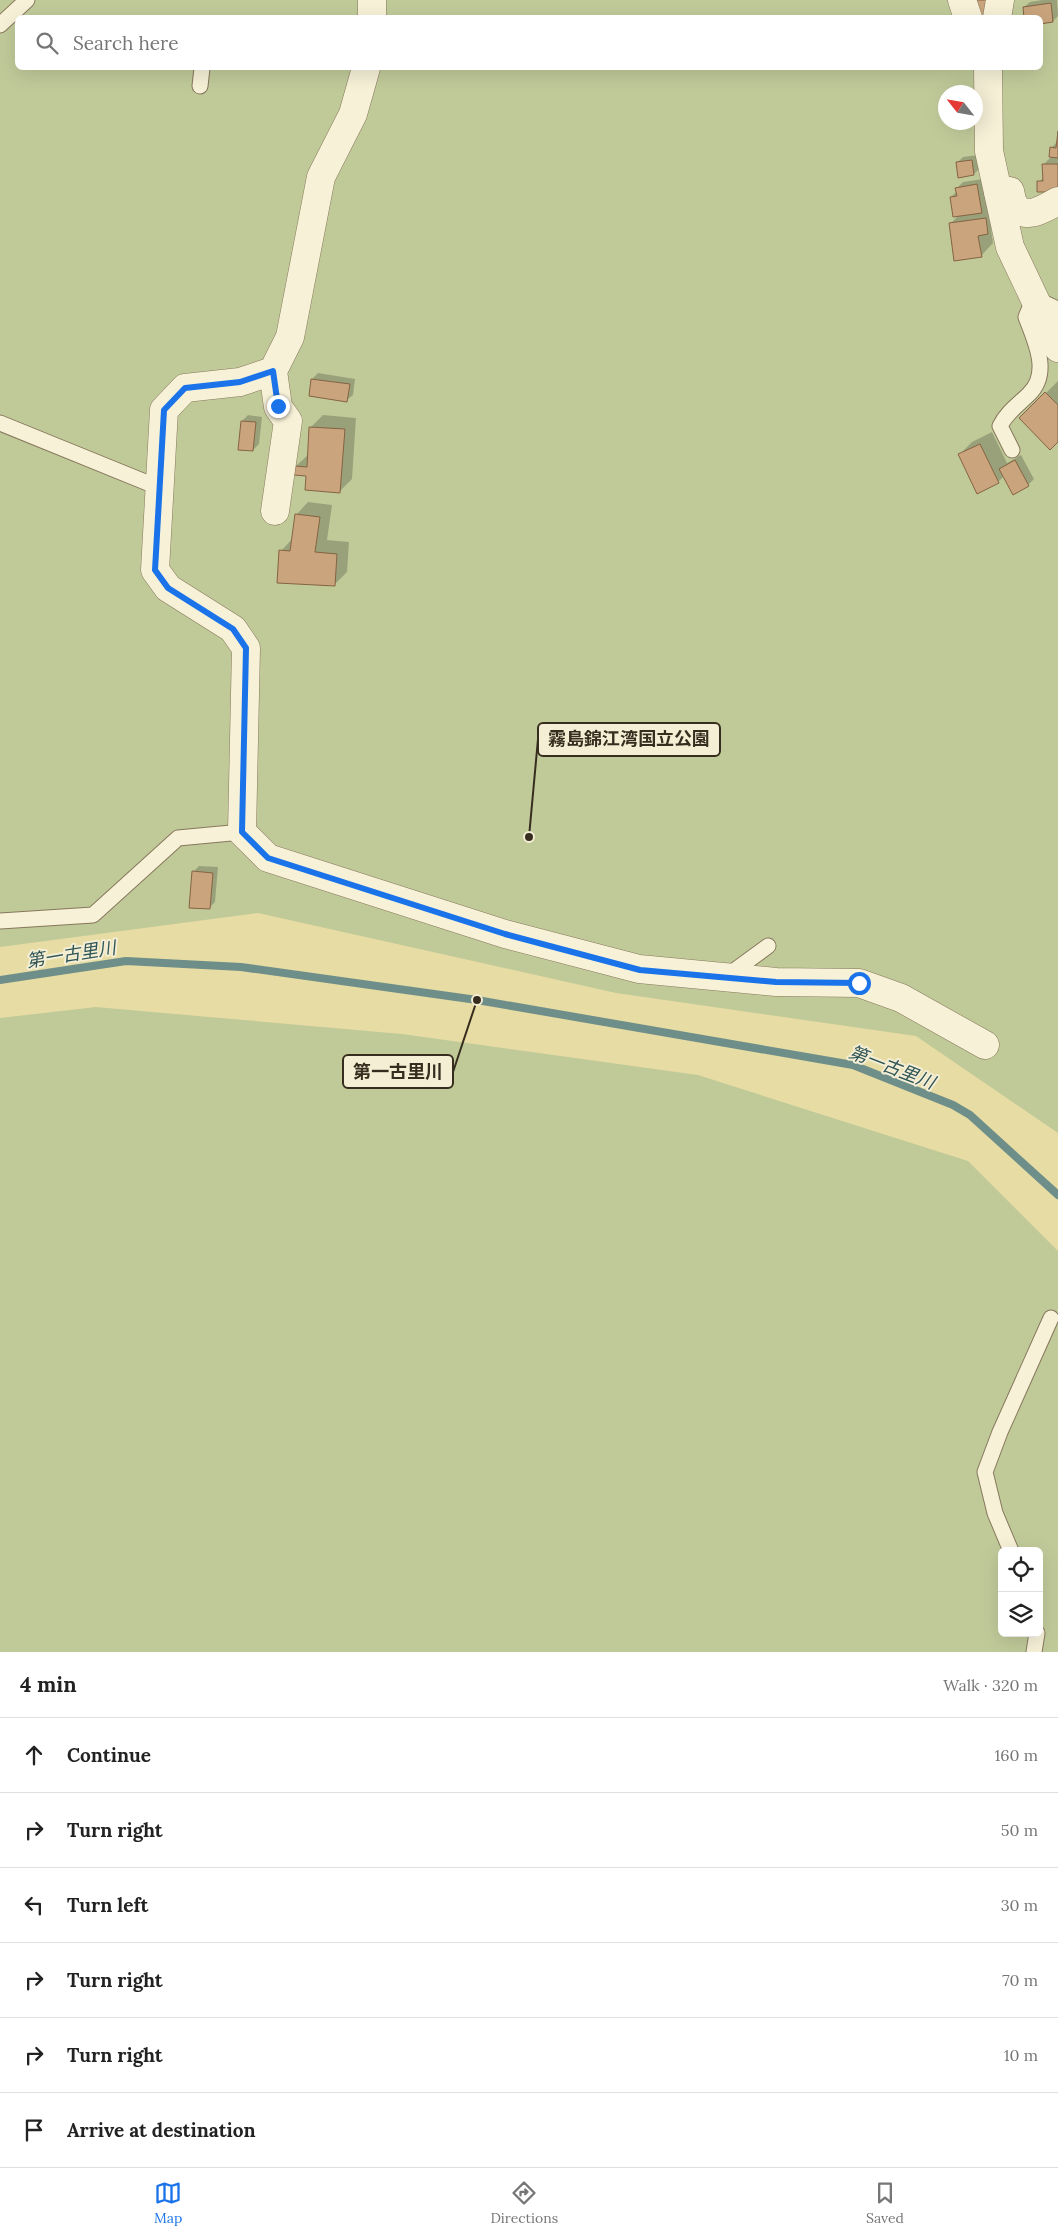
<!DOCTYPE html>
<html lang="en">
<head>
<meta charset="utf-8">
<style>
  :root { --surface:#fff; --page:#f2f2f2; --text:#222; --muted:#767676; --line:#e0e0e0; --accent:#1a73e8 }
  body { margin:0; font-family:Lora,"Noto Sans JP",serif; background:var(--page); color:var(--text) }
  .controls { position:absolute; right:15px; bottom:15px; display:grid; overflow:hidden; border-radius:8px; box-shadow:0 5px 20px #0002 }
  .controls button { width:45px; height:45px; display:grid; place-items:center; padding:0; border:0; border-bottom:1px solid var(--line); background:var(--surface); color:var(--text); font:25px sans-serif }
  .compass { position:absolute; left:938px; top:85px; width:45px; height:45px; border-radius:50%; background:var(--surface); box-shadow:0 5px 20px #0002; rotate:301deg }
  .stop { position:absolute; width:15px; height:15px; margin:-11px; border:4px solid #1a73e8; border-radius:50%; background:#fff }
  .stop.end { background:#1a73e8; border-color:#fff; box-shadow:0 1px 5px #0008 }
  .list { margin:0; padding:0; list-style:none }
  h2 { display:flex; justify-content:space-between; align-items:center; height:65px; margin:0; padding:0 20px; font-size:21px }
  h2 small { font-size:16px; font-weight:400; color:var(--muted) }
  .list li { display:grid; grid-template-columns:32px 1fr auto; gap:15px; align-items:center; box-sizing:border-box; height:75px; padding:0 20px; border-top:1px solid var(--line) }
  .list b { display:block; font-size:19px; white-space:nowrap }
  .list em { font-size:16px; font-style:normal; color:var(--muted) }
  .icon { flex:none; width:28px; height:28px; fill:none; stroke:currentColor; stroke-width:2; stroke-linecap:round; stroke-linejoin:round }
  .map { position:relative; flex:none; width:1058px; height:1652px; overflow:hidden }
  .search { position:absolute; background:var(--surface); box-shadow:0 5px 20px #0002; left:15px; right:15px; top:15px; height:55px; display:flex; align-items:center; gap:12px; box-sizing:border-box; padding:0 18px; border-radius:8px; color:var(--muted); font-size:19px }
  .sheet { height:515px; background:var(--surface) }
  nav { display:flex; justify-content:space-around; align-items:center; box-sizing:border-box; height:70px; border-top:1px solid var(--line); background:var(--surface); font-size:14px; color:var(--muted) }
  nav a { display:grid; justify-items:center; gap:2px }
  nav .on { color:var(--accent) }
  .map>svg:first-child { display:block }
  .green { fill:#c0ca99; fill-rule:evenodd }
  .sand { fill:#e7dca3 }
  .shadow { fill:#0003 }
  .lines { fill:none; stroke-linecap:round; stroke-linejoin:round }
  .stream { stroke:#6e8e89; stroke-width:8 }
  .building { fill:#c9a47c; stroke:#856343 }
  .service-casing { stroke:#87775c; stroke-width:17 }
  .minor-casing { stroke:#87775c; stroke-width:29 }
  .tertiary-casing { stroke:#87775c; stroke-width:29 }
  .service { stroke:#f7f1d8; stroke-width:15 }
  .minor { stroke:#f7f1d8; stroke-width:28 }
  .tertiary { stroke:#f7f1d8; stroke-width:28 }
  .route { stroke:#1a73e8; stroke-width:6 }
  .labels { text-anchor:middle; dominant-baseline:central; stroke-width:4; stroke-linejoin:round; paint-order:stroke }
  .water-label { font-size:18px; font-style:italic; fill:#2f5557; stroke:#f4eed4 }
  .leader { fill:none; stroke:#372d1f; stroke-width:2 }
  .callout-dot { fill:#372d1f; stroke:#f4eed4; stroke-width:2 }
  .callout { fill:#f4eed4; stroke:#372d1f; stroke-width:2 }
  .callout-label { font-size:18px; text-anchor:middle; font-weight:bold; fill:#372d1f }
</style>
</head>
<body>
<div class="map">
<svg width="1058" height="1652" viewBox="0 0 1058 1652">
  <rect width="100%" height="100%" fill="#ece4c5"/>
  <!-- green -->
  <path class="green" d="M 0,0 L 1058,0 L 1058,1652 L 0,1652 ZM 18,18 L 1040,18 L 1040,68 L 18,68 ZM 946,92 L 976,92 L 976,122 L 946,122 ZM 1002,1551 L 1039,1551 L 1039,1633 L 1002,1633 Z"/>
  <!-- sand -->
  <path class="sand" d="M 258,913 L 616,993 L 916,1036 L 1058,1133 L 1058,1251 L 968,1161 L 698,1075 L 402,1034 L 96,1007 L 0,1018 L 0,947 Z"/>
  <!-- shadow -->
  <path class="shadow" d="M 1042,0 L 1057,0 L 1058,16 L 1053,21 L 1040,18 L 1024,7 L 1030,2 Z
    M 1058,141 L 1058,191 L 1039,182 L 1044,177 L 1044,164 L 1050,158 L 1051,148 Z
    M 978,155 L 980,168 L 974,174 L 957,163 L 963,157 Z
    M 983,179 L 1000,220 L 991,229 L 993,243 L 981,256 L 950,224 L 959,215 L 951,197 L 957,191 L 957,188 L 963,182 Z
    M 318,373 L 355,379 L 353,395 L 347,400 L 312,379 Z
    M 1058,381 L 1058,440 L 1021,418 Z
    M 248,415 L 262,417 L 259,444 L 253,450 L 242,421 Z
    M 323,415 L 356,418 L 352,479 L 340,491 L 307,475 L 296,466 L 309,454 L 310,428 Z
    M 992,432 L 1007,463 L 1021,455 L 1034,479 L 1028,485 L 1004,476 L 998,482 L 960,454 L 972,442 Z
    M 308,502 L 332,505 L 327,540 L 349,542 L 347,572 L 334,585 L 281,551 L 293,538 L 296,515 Z
    M 199,866 L 218,867 L 215,902 L 209,908 L 193,872 Z"/>
  <g class="lines">
    <!-- stream -->
    <path class="stream" d="M 0,980 L 126,961 L 241,967 L 477,1000 L 853,1065 L 953,1105 L 970,1115 L 1058,1195"/>
  </g>
  <!-- building -->
  <path class="building" d="M 974,0 L 989,0 L 987,18 L 979,18 Z
    M 1051,3 L 1053,22 L 1040,24 L 1040,18 L 1024,18 L 1023,7 Z
    M 1058,131 L 1058,158 L 1049,157 L 1050,147 L 1056,148 Z
    M 972,160 L 974,175 L 958,178 L 956,162 Z
    M 1042,164 L 1058,164 L 1058,192 L 1037,192 L 1037,181 L 1043,181 Z
    M 977,184 L 982,213 L 953,217 L 950,197 L 957,196 L 955,188 Z
    M 986,218 L 988,234 L 978,236 L 982,257 L 954,261 L 949,223 Z
    M 311,379 L 350,384 L 347,402 L 309,396 Z
    M 1045,392 L 1058,405 L 1058,442 L 1050,450 L 1019,418 Z
    M 241,421 L 256,422 L 253,451 L 238,450 Z
    M 309,427 L 345,429 L 340,493 L 305,490 L 306,476 L 294,475 L 295,466 L 307,467 Z
    M 980,444 L 999,483 L 977,494 L 958,454 Z
    M 1015,460 L 1029,486 L 1013,495 L 999,469 Z
    M 295,514 L 320,517 L 315,552 L 337,554 L 335,586 L 277,583 L 279,550 L 290,551 Z
    M 192,871 L 213,873 L 210,909 L 189,908 Z"/>
  <g class="lines">
    <!-- service casing -->
    <g class="service-casing">
      <path id="service" d="M 0,25 L 27,0
        M 200,86 L 202,68
        M 0,423 L 160,488
        M 1012,450 L 1000,426 C 1007,412 1018,405 1029,394 C 1051,373 1035,341 1026,317 L 1034,298 L 1055,308 L 1058,312
        M 0,921 L 93,915 L 178,838 L 242,832
        M 727,976 L 768,946
        M 1011,1551 L 995,1513 L 985,1472 L 1000,1432 L 1051,1318
        M 1034,1652 L 1037,1633"/>
    </g>
    <!-- minor casing -->
    <g class="minor-casing">
      <path id="minor" d="M 962,0 L 968,18
        M 372,18 L 372,0
        M 366,68 L 353,114 L 321,177 L 290,337 L 273,371 L 240,382 L 185,388 L 164,410 L 155,570 L 168,588 L 233,629 L 246,648 L 242,832 L 268,858 L 505,934 L 639,969 L 776,982 L 859,983 L 901,998 L 985,1045
        M 998,191 L 1010,191 C 1011,195 1012,203 1015,206 C 1025,222 1046,207 1058,201
        M 273,371 L 278,407 L 288,421 L 275,511"/>
    </g>
    <!-- tertiary casing -->
    <g class="tertiary-casing">
      <path id="tertiary" d="M 997,18 L 1000,0
        M 988,68 L 989,151 L 1010,247 L 1058,348"/>
    </g>
    <!-- service -->
    <use href="#service" class="service"/>
    <!-- minor -->
    <use href="#minor" class="minor"/>
    <!-- tertiary -->
    <use href="#tertiary" class="tertiary"/>
  </g>
  <g class="lines">
    <!-- route -->
    <path class="route" d="M 278,406 L 273,371 L 240,382 L 185,388 L 164,410 L 155,570 L 168,588 L 233,629 L 246,648 L 242,832 L 268,858 L 505,934 L 640,970 L 776,982 L 859,983"/>
  </g>
  <g class="labels">
    <!-- water labels -->
    <g class="water-label">
      <text transform="translate(71 954) rotate(-9)">第一古里川</text>
      <text transform="translate(892 1067) rotate(21)">第一古里川</text>
    </g>
  </g>
  <!-- callouts -->
  <path class="leader" d="M529 837L538 739M477 1000L453 1072"/>
  <g class="callout-dot">
    <circle cx="529" cy="837" r="5"/>
    <circle cx="477" cy="1000" r="5"/>
  </g>
  <g class="callout">
    <rect x="538" y="723" width="182" height="33" rx="5"/>
    <rect x="343" y="1055" width="110" height="33" rx="5"/>
  </g>
  <g class="callout-label">
    <text x="629" y="745">霧島錦江湾国立公園</text>
    <text x="398" y="1078">第一古里川</text>
  </g>
</svg>
<div class="controls">
<button><svg class="icon" aria-label="locate" viewBox="0 0 24 24"><circle cx="12" cy="12" r="6"/><path d="M12 2v4M12 18v4M2 12h4M18 12h4"/></svg></button>
<button><svg class="icon" aria-label="layers" viewBox="0 0 24 24"><path d="M12 4l9 5-9 5-9-5zM3 14l9 5 9-5"/></svg></button>
</div>
<svg class="compass" viewBox="-18 -18 36 36"><path d="M0-13l5 13h-10z" fill="#e53935"/><path d="M0 13l5-13h-10z" fill="#767676"/></svg>
<div class="stop" style="left:859px;top:983px"></div>
<div class="stop end" style="left:278px;top:406px"></div>
<div class="search"><svg class="icon" aria-label="search" viewBox="0 0 24 24"><circle cx="10" cy="10" r="6"/><path d="M15 15l6 6"/></svg>Search here</div>
</div>
<section class="sheet">
<h2>4 min<small>Walk · 320 m</small></h2>
<ul class="list">
<li><svg class="icon" aria-label="ahead" viewBox="0 0 24 24"><path d="M12 20V5M6 11l6-6 6 6"/></svg><div><b>Continue</b></div><em>160 m</em></li>
<li><svg class="icon" aria-label="right" viewBox="0 0 24 24"><path d="M7 20v-9h11M14 6l5 5-5 5"/></svg><div><b>Turn right</b></div><em>50 m</em></li>
<li><svg class="icon" aria-label="left" viewBox="0 0 24 24"><path d="M17 20v-9H6M10 6l-5 5 5 5"/></svg><div><b>Turn left</b></div><em>30 m</em></li>
<li><svg class="icon" aria-label="right" viewBox="0 0 24 24"><path d="M7 20v-9h11M14 6l5 5-5 5"/></svg><div><b>Turn right</b></div><em>70 m</em></li>
<li><svg class="icon" aria-label="right" viewBox="0 0 24 24"><path d="M7 20v-9h11M14 6l5 5-5 5"/></svg><div><b>Turn right</b></div><em>10 m</em></li>
<li><svg class="icon" aria-label="arrive" viewBox="0 0 24 24"><path d="M6 21V4h12l-3 4 3 4H6"/></svg><div><b>Arrive at destination</b></div></li>
</ul>
</section>
<nav>
<a class="on"><svg class="icon" aria-label="map" viewBox="0 0 24 24"><path d="M3 6l6-2 6 2 6-2v14l-6 2-6-2-6 2zM9 4v14M15 6v14"/></svg>Map</a>
<a><svg class="icon" aria-label="directions" viewBox="0 0 24 24"><path d="M12 3l9 9-9 9-9-9zM9 14v-3h6M13 9l2 2-2 2"/></svg>Directions</a>
<a><svg class="icon" aria-label="saved" viewBox="0 0 24 24"><path d="M7 4h10v16l-5-4-5 4z"/></svg>Saved</a>
</nav>
</body>
</html>
